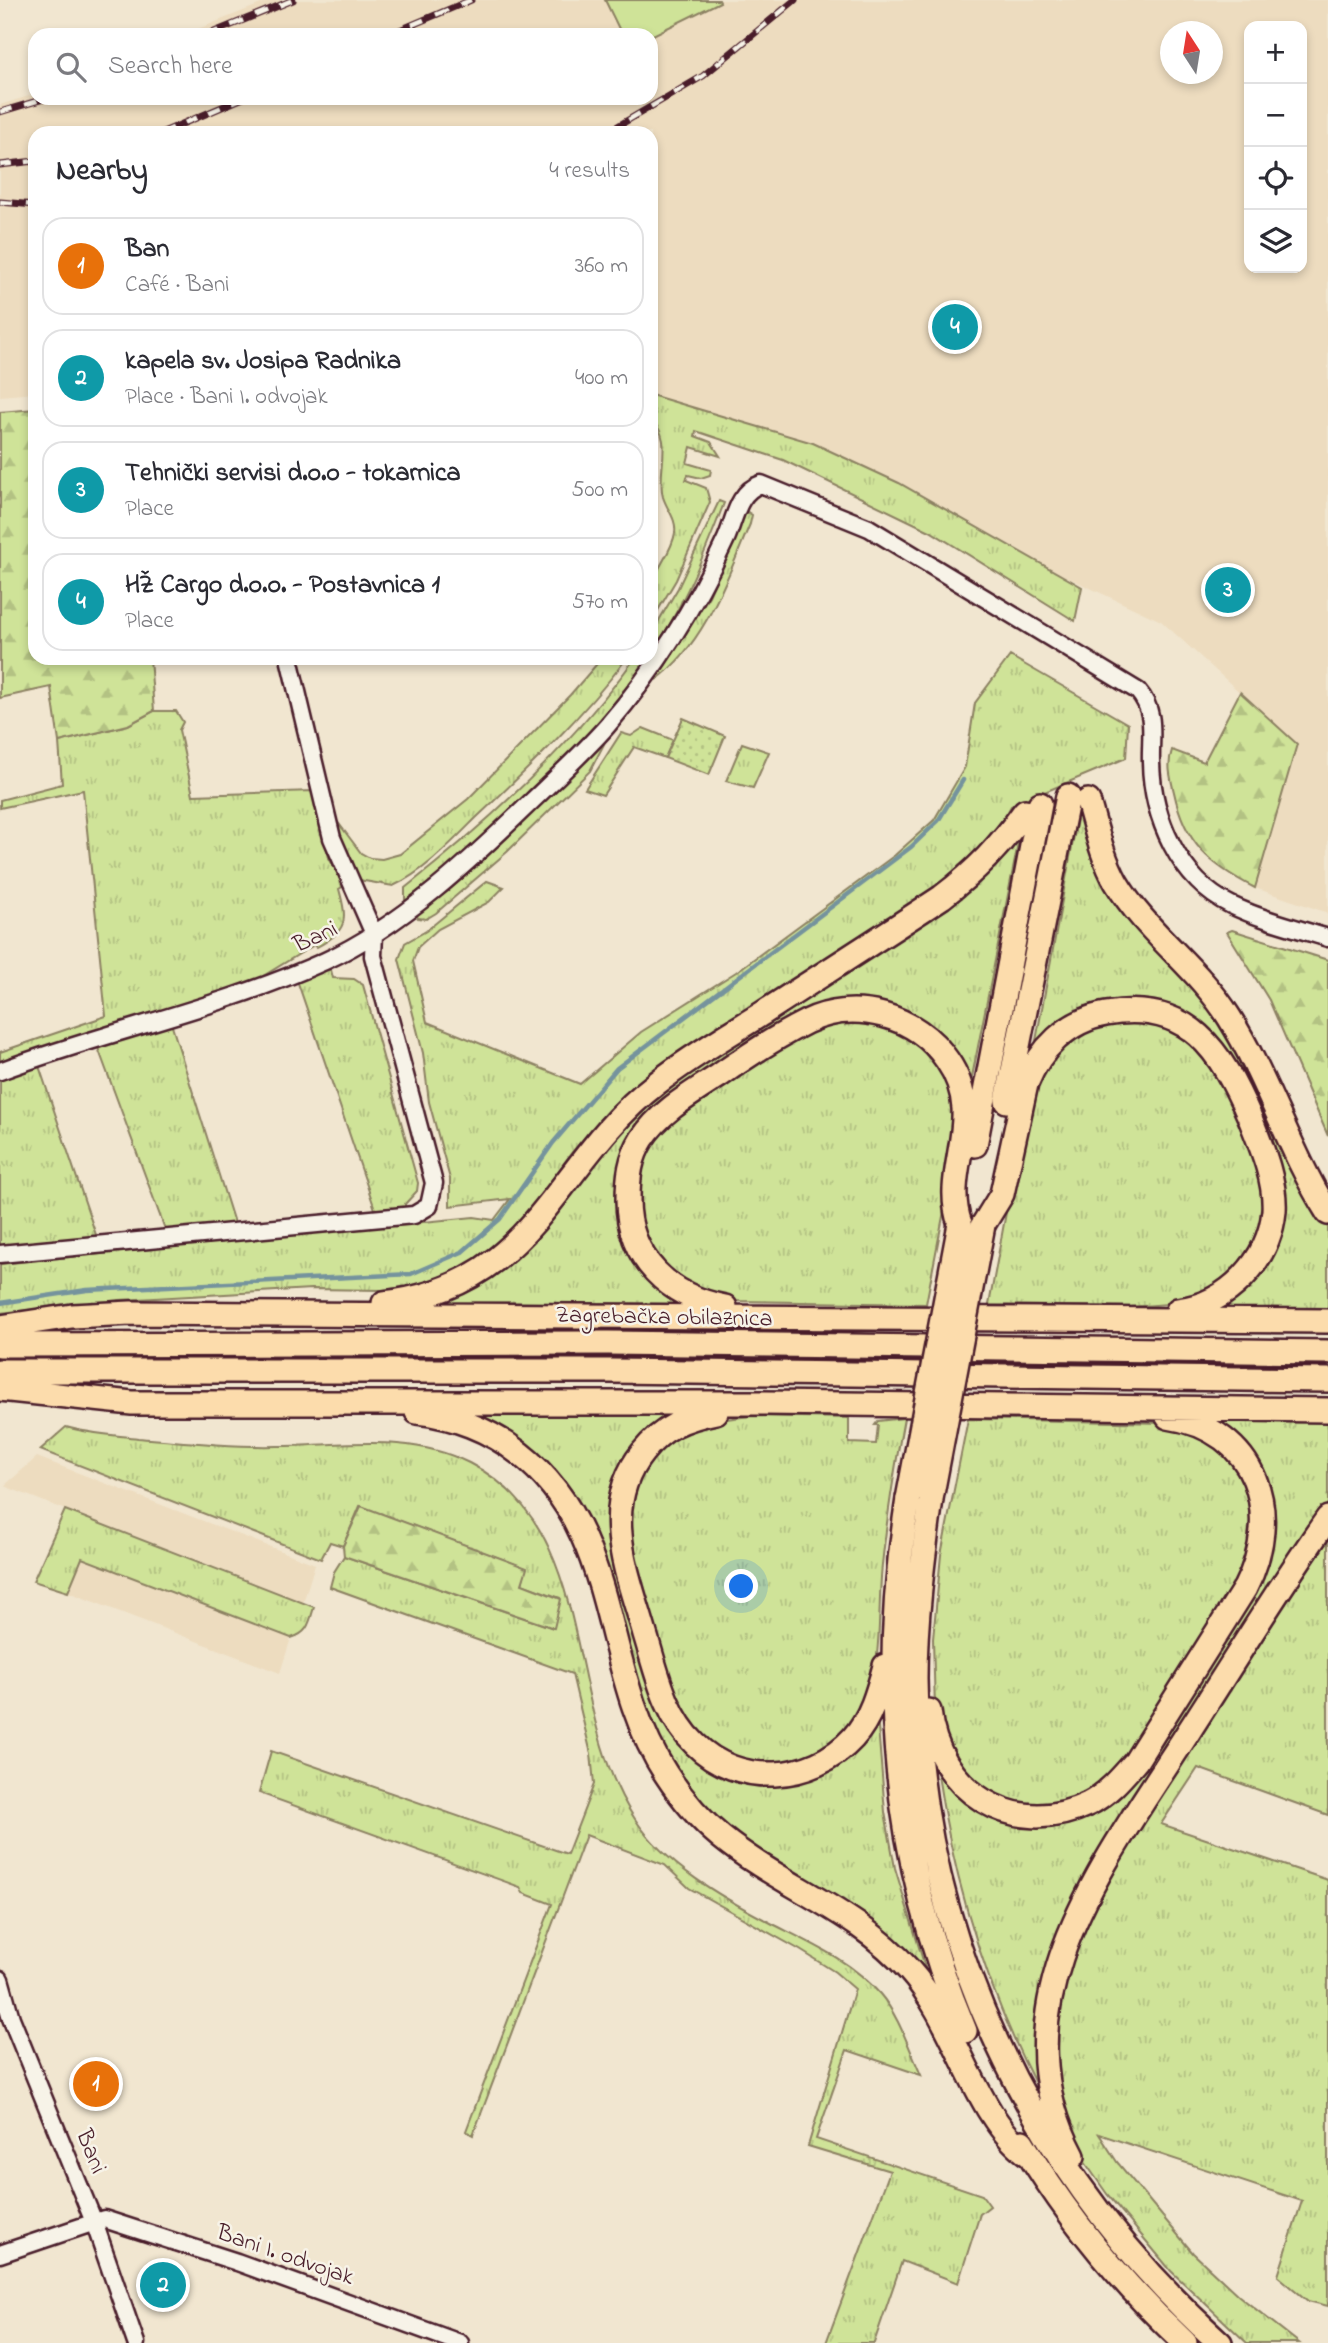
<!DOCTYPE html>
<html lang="en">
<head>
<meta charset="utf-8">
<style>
  :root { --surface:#fff; --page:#f2f2f3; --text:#2b2b33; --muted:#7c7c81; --line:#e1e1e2; --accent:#db2777 }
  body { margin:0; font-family:"Indie Flower",sans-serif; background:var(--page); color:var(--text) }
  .controls { position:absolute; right:21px; top:21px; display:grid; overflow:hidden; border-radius:14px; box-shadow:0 4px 10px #0003 }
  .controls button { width:63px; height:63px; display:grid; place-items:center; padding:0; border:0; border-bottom:2px solid var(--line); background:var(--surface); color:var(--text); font:35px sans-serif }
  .compass { position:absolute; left:1160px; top:21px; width:63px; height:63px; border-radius:50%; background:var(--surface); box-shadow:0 4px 10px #0003; rotate:348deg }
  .you { position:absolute; left:742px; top:1587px; width:24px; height:24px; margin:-18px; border:5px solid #fff; border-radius:50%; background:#1a73e8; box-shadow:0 0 0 10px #1a73e833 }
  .badge { display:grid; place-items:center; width:46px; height:46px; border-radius:50%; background:var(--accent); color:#fff; font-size:23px; font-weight:700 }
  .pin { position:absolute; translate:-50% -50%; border:4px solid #fff; box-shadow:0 2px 7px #0006 }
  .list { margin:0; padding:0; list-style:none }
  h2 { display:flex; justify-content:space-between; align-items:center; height:91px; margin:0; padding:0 28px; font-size:30px }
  h2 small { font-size:23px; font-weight:400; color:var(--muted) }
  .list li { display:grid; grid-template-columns:46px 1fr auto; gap:21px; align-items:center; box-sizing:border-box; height:98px; margin:0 14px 14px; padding:0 14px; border:2px solid var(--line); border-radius:21px }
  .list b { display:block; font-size:26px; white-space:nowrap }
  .list p { margin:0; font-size:23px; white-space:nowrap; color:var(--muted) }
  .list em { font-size:23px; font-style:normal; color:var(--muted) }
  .icon { flex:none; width:38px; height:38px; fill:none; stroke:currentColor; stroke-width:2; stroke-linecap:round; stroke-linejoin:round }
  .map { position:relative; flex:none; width:1328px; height:2343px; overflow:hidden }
  .search { position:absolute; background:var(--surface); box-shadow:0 4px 10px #0003; left:28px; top:28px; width:630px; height:77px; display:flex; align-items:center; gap:18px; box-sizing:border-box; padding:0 24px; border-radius:21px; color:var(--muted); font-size:26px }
  .panel { position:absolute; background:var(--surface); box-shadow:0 4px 10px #0003; left:28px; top:126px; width:630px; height:539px; border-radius:21px }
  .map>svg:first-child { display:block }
  .built { fill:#eddcbf; fill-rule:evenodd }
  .grass { fill:url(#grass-tufts); stroke:#8c8162; stroke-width:2 }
  .forest { fill:url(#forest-firs); stroke:#8c8162; stroke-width:2 }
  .garden { fill:url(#garden-dots); stroke:#8c8162; stroke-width:2 }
  .pitch { fill:#cfe398; stroke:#8c8162; stroke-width:2 }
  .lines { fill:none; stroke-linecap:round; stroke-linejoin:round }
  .stream { stroke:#74939d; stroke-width:4.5 }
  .minor-casing { stroke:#4a1f2b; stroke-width:21 }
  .highway-casing { stroke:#4a1f2b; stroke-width:28 }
  .minor { stroke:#f7f3e8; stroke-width:16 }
  .highway { stroke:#fcdcac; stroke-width:23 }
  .rail-casing { stroke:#4a1f2b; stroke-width:7 }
  .rail { stroke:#f7f3e8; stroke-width:4.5; stroke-dasharray:13; stroke-linecap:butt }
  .highway-bridge-casing { stroke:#4a1f2b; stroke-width:28; stroke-linecap:butt }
  .highway-bridge { stroke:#fcdcac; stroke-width:23 }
  .labels { text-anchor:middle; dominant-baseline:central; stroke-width:5; stroke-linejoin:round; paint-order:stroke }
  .street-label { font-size:24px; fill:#4a1f2b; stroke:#f7f3e8 }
</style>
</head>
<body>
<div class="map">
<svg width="1328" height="2343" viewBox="0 0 1328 2343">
  <defs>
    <pattern id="grass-tufts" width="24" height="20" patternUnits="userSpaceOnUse" patternTransform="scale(1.75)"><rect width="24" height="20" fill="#cfe398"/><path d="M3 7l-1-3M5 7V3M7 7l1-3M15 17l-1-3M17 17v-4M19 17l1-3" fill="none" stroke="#b3c283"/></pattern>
    <pattern id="forest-firs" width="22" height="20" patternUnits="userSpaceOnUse" patternTransform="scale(1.75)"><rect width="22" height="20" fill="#cfe398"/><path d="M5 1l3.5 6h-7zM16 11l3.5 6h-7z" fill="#b3c283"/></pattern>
    <pattern id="garden-dots" width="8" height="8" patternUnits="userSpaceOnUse" patternTransform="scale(1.75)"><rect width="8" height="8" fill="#cfe398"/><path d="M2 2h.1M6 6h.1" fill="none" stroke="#b3c283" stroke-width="1.8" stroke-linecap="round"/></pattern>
  </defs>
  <rect width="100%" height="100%" fill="#f1e6d0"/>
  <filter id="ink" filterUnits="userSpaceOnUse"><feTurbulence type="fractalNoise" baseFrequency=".0143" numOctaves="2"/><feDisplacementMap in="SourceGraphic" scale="14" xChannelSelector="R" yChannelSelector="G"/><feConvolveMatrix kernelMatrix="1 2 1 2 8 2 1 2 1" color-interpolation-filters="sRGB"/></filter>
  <g filter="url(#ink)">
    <!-- built -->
    <path class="built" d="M 271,0 L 1328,0 L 1328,913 L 1255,888 L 1297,744 L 1161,621 L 740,425 L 651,404 L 651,133 L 35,133 L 35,393 L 0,396 L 0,105 L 35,94 L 35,98 L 651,98 L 651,35 L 183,35 ZM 1249,26 L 1302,26 L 1302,268 L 1249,268 ZM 1170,32 L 1212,32 L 1212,74 L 1170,74 Z
      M 37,1457 L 315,1564 L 303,1603 L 4,1486 Z
      M 82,1558 L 291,1638 L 280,1673 L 68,1592 Z"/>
    <!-- grass -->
    <path class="grass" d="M 651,395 L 813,443 L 899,483 L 1082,587 L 1075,621 L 930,531 L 783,460 L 696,431 L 695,436 L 711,442 L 720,456 L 691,447 L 687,463 L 711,470 L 710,475 L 701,478 L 688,475 L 686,480 L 706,488 L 710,502 L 676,580 L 651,622 C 651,611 649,599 651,589 C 654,570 672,553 675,533 C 677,519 667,510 663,497 C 656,471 675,439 651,420 Z
      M 719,501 L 724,503 C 705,554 682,609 651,655 L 651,634 L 678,588 Z
      M 746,511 L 752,515 L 750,524 C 727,578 705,644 656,680 L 709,596 Z
      M 1010,656 L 1128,724 L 1126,758 L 1011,806 L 1000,826 L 976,855 L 931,892 L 650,1072 L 608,1110 L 572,1152 L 510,1237 L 454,1274 L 420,1285 L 382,1290 L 311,1289 L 120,1300 L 0,1313 L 0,1264 L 474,1217 L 494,1220 L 510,1199 L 450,1206 L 450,1179 L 429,1102 L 423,1053 L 399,959 L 405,943 L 426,931 L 487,881 L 504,887 L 489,902 L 438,929 L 418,947 L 413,961 L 427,1022 L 580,1084 L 641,1032 L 736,972 L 895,855 L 934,820 L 965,767 L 975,703 Z
      M 602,658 L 627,658 C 582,717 530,767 476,818 C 452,842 424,872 393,886 L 359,880 L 336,834 L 331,813 L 361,853 L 370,858 L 382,859 L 400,854 L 468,799 L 570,695 Z
      M 635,658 L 649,658 C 587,745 491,839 405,901 L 405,888 C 489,822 572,745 635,658 Z
      M 154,711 L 176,711 L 183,722 L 179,730 L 193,795 L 313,791 L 329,858 L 344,886 L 339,889 C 348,922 347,930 317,947 L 314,945 L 250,984 L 0,1065 L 0,1052 L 106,1016 L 83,790 L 0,808 L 0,800 L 62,784 L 59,742 L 128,725 Z
      M 643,728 L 673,740 L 665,758 L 634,747 L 603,795 L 585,789 L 621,733 L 631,736 Z
      M 601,743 L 604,744 L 590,771 L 507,852 L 436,913 L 426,919 L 418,918 L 415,913 L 464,876 Z
      M 742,743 L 769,752 L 753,788 L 726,781 Z
      M 1080,803 L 1092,844 L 1221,1017 L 1328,1228 L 1328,1311 L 1216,1309 L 1275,1236 L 1251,1102 L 1155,1005 L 1035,1046 Z
      M 1020,834 L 970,1087 L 958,1061 L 857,1002 L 676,1094 L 619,1199 L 682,1304 L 431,1302 L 458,1294 L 481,1282 L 521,1252 L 640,1105 L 985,876 Z
      M 326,968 L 331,970 L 333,978 L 354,979 L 363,985 L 418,1183 L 417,1191 L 405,1204 L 405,1209 L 376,1212 L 297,980 Z
      M 871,1020 L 911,1034 L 937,1060 L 956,1106 L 951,1175 L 926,1304 L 733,1301 L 709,1297 L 661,1266 L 639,1226 L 639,1169 L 659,1131 L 678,1113 L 803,1033 L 836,1021 Z
      M 1147,1020 L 1182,1034 L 1211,1060 L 1252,1146 L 1265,1194 L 1260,1237 L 1234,1277 L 1181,1303 L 1130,1307 L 989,1305 L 1023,1120 L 1051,1054 L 1095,1025 Z
      M 171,1023 L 235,1226 L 166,1232 L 97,1045 Z
      M 38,1063 L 97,1238 L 0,1248 L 0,1077 Z
      M 456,1411 L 676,1414 L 614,1493 L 680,1740 L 768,1782 L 877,1715 L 885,1812 L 895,1868 L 928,1977 L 872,1923 L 844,1902 L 729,1832 L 701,1806 L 662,1751 L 647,1713 L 587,1521 Z
      M 754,1416 L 849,1418 L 849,1443 L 876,1444 L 878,1425 L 875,1425 L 878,1421 L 904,1418 C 895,1467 887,1516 882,1565 C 877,1612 884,1674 860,1716 C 827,1772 731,1783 692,1729 C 669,1698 661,1656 651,1620 C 644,1593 630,1561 628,1533 C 624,1452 682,1420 754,1416 Z
      M 968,1419 L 1164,1423 L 1218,1443 L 1251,1487 L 1252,1559 L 1128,1759 L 1093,1793 L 1057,1807 L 1015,1806 L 976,1787 L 947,1753 L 935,1708 L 933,1639 L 941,1555 Z
      M 1206,1419 L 1328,1420 L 1328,1503 L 1077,1896 L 1040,2093 C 986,1990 954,1884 937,1769 L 1055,1822 L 1168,1727 L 1271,1509 Z
      M 66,1427 C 90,1434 114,1435 138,1438 C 184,1442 231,1447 278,1446 C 341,1446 409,1432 469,1463 C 601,1529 561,1709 635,1819 C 665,1865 721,1897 769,1922 C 808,1942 851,1960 880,1994 C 899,2016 909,2049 921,2075 L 847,2050 L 816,2139 L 982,2195 L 990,2206 L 980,2214 L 958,2283 L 902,2261 L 874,2343 L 826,2343 L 890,2171 L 808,2146 L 855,1989 L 835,1972 L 800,1950 L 689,1888 L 665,1865 L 586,1835 L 473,2135 L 466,2131 L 552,1904 L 523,1893 L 520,1887 L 259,1793 L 271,1751 L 567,1854 L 594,1784 L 591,1754 L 572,1674 L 330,1587 L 334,1572 L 344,1556 L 553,1628 L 560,1598 L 522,1584 L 526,1568 L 360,1506 L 343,1546 L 330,1542 L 321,1559 L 40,1450 Z
      M 65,1510 L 314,1607 C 309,1624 308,1633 291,1638 L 82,1558 L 68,1592 L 33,1581 Z
      M 1328,1529 L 1328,1815 L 1198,1768 L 1161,1824 L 1328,1880 L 1328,2306 L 1308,2301 L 1278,2276 L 1302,2201 L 1099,2134 L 1117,2162 L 1193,2253 L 1239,2296 L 1299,2343 L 1247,2343 L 1171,2271 L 1107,2194 L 1082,2158 L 1072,2139 L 1052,2057 L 1060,1984 L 1101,1884 Z"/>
    <!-- forest -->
    <path class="forest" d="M 35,409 L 35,658 L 150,658 L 154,711 L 128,725 L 59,742 L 51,687 L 0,698 L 0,412 Z
      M 1240,692 L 1297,744 L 1255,888 C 1210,865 1185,844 1174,792 C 1170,776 1167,765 1172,750 L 1204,762 Z
      M 1232,930 L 1328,960 L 1328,1136 L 1269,1000 L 1227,932 Z
      M 361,1506 L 527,1568 L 522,1584 L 561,1599 L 554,1628 L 344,1556 L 343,1546 Z"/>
    <!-- garden -->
    <path class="garden" d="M 683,718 L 725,736 L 709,775 L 665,758 Z"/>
    <!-- pitch -->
    <path class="pitch" d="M 605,0 L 719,0 L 720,2 L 651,36 L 622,35 Z"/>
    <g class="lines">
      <!-- stream -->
      <path class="stream" d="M 0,1303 L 87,1290 L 411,1274 L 462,1252 L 500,1219 L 553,1143 L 617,1068 L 911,847 L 938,821 L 963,780"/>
      <!-- minor casing -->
      <g class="minor-casing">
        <path id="minor" d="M 289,658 L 332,838 L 374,934
          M 0,1071 C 107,1031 221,1008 325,961 C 402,926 472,859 533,800 C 558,776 584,752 607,726 C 656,669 695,607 726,539 C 735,519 737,492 761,484 L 869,528 L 1138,691 C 1157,713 1150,736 1151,762 C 1152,817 1179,880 1231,905 C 1262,920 1296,928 1328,938
          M 0,1254 L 414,1215 L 429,1206 L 434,1183 L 373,956 L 374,934
          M 0,1979 L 11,2018 L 94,2222 L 136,2343
          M 0,2254 L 104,2219 L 237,2262 L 460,2343"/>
      </g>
      <!-- highway casing -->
      <g class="highway-casing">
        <path id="highway" d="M 1088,801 C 1096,828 1102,857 1116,882 C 1146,933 1198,967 1229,1017 C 1268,1079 1289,1151 1328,1213
          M 1007,1101 L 1068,796
          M 975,1145 L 1040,804
          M 983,1225 L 1002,1194 L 1026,1084 C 1040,1049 1067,1021 1106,1014 C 1189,999 1221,1051 1250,1118 C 1261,1146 1276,1180 1274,1211 C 1269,1261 1228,1304 1178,1310
          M 384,1303 C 537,1286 553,1163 657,1083 C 690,1057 728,1035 763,1013 C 823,974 883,936 942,897 C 976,871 1000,846 1025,811
          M 725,1307 C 669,1297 628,1258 628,1200 C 628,1177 630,1158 642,1139 C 660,1111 693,1093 720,1075 C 747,1056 776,1037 806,1022 C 854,998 917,1015 947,1060 C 988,1119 940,1169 960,1224
          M 0,1327 L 72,1316 L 131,1313 L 1328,1321
          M 0,1345 L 608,1343 L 1328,1352
          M 0,1371 L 610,1371 L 1328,1380
          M 0,1389 L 132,1403 L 764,1403 L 1328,1410
          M 417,1412 C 453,1416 490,1430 519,1453 C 623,1534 599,1672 666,1774 C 681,1797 700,1820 721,1837 C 782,1887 857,1910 910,1971 C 957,2023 976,2120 1029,2155
          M 716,1412 C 685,1418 663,1427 643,1452 C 598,1507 628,1574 645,1634 C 657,1673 665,1715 695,1744 C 738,1787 812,1783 853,1738 C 871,1718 878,1692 885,1666
          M 908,1499 C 879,1684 892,1857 965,2031
          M 931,1499 C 923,1559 915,1619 915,1679 C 918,1936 1030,2172 1220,2343
          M 929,1711 C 937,1790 1013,1840 1088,1804 C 1107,1795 1122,1777 1136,1761 L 1245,1588 C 1284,1513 1257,1430 1168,1417
          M 1022,2142 C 1067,2217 1121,2283 1185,2343
          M 1073,2156 C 991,2002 1109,1857 1189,1731 C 1235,1660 1279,1587 1328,1518"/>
      </g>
      <!-- minor -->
      <use href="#minor" class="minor"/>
      <!-- highway -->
      <use href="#highway" class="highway"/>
      <!-- rail casing -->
      <g class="rail-casing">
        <path id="rail" d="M 207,35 L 293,0
          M 388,35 L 471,0
          M 0,112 L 47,98
          M 161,133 L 243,98
          M 606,133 L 703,76 L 795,0
          M 0,165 L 35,161
          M 0,202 L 35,205"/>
      </g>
      <!-- rail -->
      <use href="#rail" class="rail"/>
      <!-- highway-bridge casing -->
      <g class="highway-bridge-casing">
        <path id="highway-bridge" d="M 908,1499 L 960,1224
          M 931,1499 L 983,1225"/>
      </g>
      <!-- highway-bridge -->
      <use href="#highway-bridge" class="highway-bridge"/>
    </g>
  </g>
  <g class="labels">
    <!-- street labels -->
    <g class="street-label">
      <text transform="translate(316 938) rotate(-25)">Bani</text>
      <text transform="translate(664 1318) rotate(1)">Zagrebačka obilaznica</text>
      <text transform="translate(90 2152) rotate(68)">Bani</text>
      <text transform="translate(285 2256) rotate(19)">Bani I. odvojak</text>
    </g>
  </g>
</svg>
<div class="controls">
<button>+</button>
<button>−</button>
<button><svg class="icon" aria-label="locate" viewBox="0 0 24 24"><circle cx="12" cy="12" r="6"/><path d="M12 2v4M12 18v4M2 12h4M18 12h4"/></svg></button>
<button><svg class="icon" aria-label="layers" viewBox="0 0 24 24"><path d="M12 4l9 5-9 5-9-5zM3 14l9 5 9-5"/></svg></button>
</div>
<svg class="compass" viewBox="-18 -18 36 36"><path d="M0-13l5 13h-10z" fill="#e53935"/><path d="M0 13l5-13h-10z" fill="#7c7c81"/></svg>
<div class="you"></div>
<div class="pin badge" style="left:96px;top:2084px;background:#e8710a">1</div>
<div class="pin badge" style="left:163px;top:2285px;background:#0f9aa8">2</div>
<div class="pin badge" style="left:1228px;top:590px;background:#0f9aa8">3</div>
<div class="pin badge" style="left:955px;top:327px;background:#0f9aa8">4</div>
<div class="search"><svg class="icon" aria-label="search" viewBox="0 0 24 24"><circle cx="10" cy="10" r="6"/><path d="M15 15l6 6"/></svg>Search here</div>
<section class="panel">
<h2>Nearby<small>4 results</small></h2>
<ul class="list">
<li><span class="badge" style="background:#e8710a">1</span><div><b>Ban</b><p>Café · Bani</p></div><em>360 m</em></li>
<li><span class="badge" style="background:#0f9aa8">2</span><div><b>kapela sv. Josipa Radnika</b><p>Place · Bani I. odvojak</p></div><em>400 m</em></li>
<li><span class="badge" style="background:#0f9aa8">3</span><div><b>Tehnički servisi d.o.o - tokarnica</b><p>Place</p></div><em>500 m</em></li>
<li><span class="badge" style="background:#0f9aa8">4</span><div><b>HŽ Cargo d.o.o. - Postavnica 1</b><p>Place</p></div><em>570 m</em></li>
</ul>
</section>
</div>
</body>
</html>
